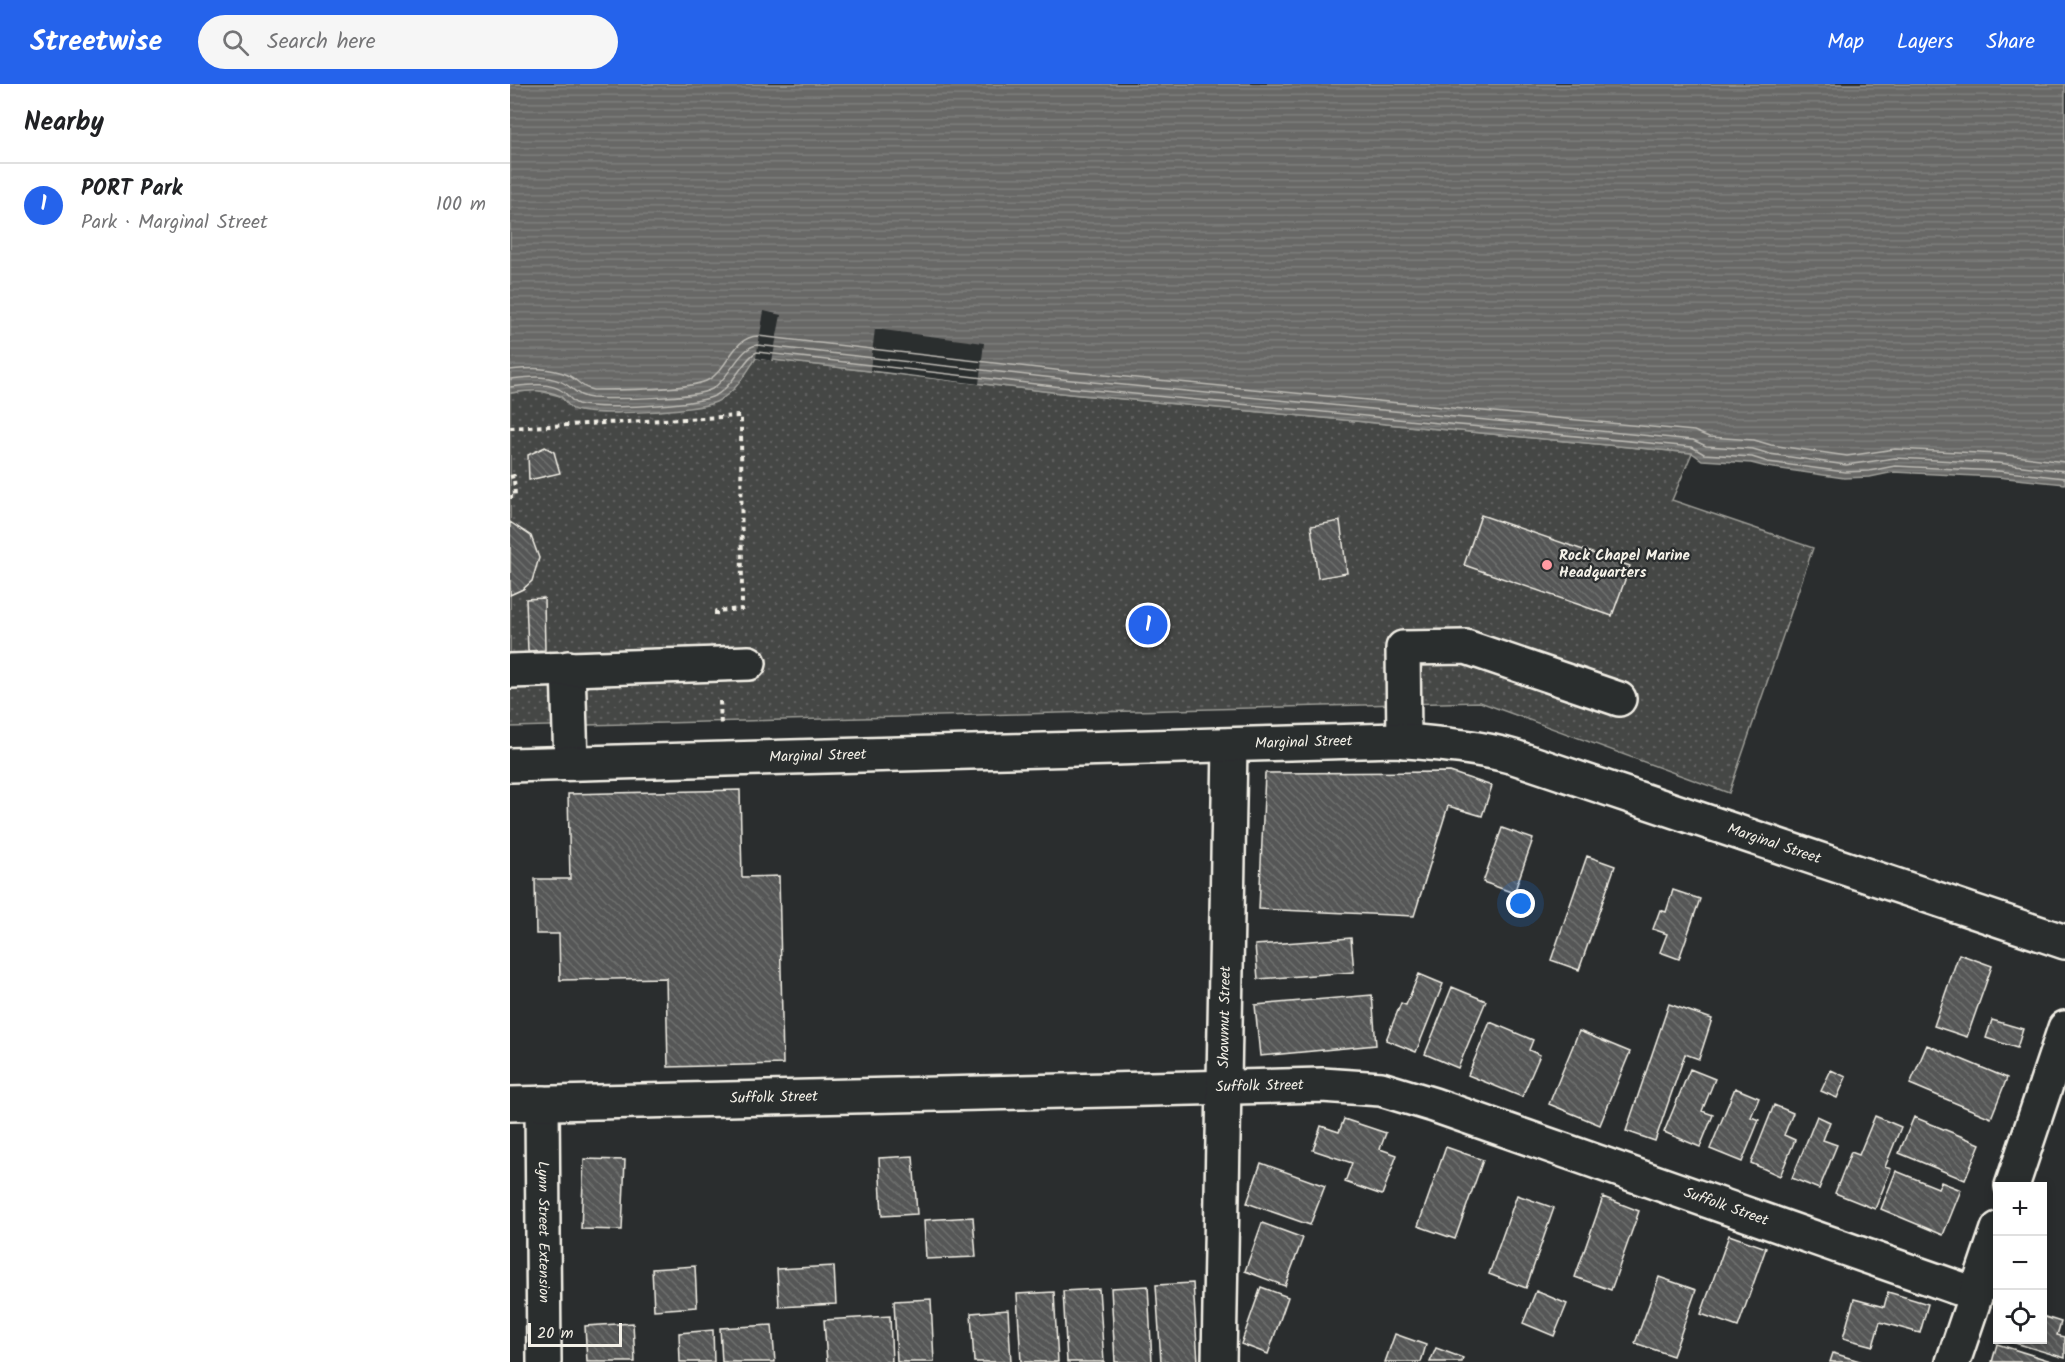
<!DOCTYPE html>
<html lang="en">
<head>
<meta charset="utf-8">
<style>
  :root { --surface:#fff; --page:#f6f6f6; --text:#202124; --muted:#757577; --line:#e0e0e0; --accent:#2563eb }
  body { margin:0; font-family:Kalam,sans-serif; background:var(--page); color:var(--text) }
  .controls { position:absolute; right:18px; bottom:18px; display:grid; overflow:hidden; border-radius:0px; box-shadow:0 3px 9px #0003 }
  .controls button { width:54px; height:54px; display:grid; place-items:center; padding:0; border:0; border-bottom:2px solid var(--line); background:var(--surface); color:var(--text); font:30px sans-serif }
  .scale { position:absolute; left:18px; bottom:15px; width:94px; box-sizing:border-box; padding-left:6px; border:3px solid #f4f1e8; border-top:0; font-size:16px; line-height:21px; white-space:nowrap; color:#f4f1e8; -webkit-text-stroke:4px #2a2d2e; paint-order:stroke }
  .you { position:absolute; left:1011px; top:820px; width:21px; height:21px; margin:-15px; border:4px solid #fff; border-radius:50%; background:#1a73e8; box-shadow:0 0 0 9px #1a73e833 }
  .badge { display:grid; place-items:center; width:39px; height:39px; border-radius:50%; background:var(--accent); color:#fff; font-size:20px; font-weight:700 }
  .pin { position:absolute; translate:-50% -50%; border:3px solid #fff; box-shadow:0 2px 6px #0006 }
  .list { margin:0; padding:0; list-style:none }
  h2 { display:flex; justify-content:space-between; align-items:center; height:78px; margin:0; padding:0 24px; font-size:26px }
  h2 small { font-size:20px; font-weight:400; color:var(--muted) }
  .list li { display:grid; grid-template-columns:39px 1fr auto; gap:18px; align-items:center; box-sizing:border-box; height:84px; padding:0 24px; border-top:2px solid var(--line) }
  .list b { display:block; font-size:22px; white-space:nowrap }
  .list p { margin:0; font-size:20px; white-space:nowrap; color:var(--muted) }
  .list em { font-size:20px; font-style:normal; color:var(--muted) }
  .icon { flex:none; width:33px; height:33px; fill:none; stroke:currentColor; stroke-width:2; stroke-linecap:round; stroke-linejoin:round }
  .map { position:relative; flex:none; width:1555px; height:1278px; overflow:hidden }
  header { display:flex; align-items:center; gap:36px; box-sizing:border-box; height:84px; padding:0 30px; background:var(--accent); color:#fff }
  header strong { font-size:28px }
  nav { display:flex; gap:33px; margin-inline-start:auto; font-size:21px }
  .search { width:420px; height:54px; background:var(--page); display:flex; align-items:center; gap:15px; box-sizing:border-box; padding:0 21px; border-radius:33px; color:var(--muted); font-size:22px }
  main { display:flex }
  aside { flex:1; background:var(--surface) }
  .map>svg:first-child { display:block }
  .park { fill:url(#park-dots); stroke:#9c9c96; stroke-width:1.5 }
  .water { fill:url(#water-rules); stroke:#9f9f9a; stroke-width:1.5 }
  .pier { fill:#2a2d2e }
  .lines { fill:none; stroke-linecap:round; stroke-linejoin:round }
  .shore { stroke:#bcbab4; stroke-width:1.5 }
  .building { fill:url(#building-back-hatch); stroke:#f4f1e8; stroke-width:1.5 }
  .minor-casing { stroke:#f4f1e8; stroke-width:38 }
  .major-casing { stroke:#f4f1e8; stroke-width:38 }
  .path { stroke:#f4f1e8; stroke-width:4; stroke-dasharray:4.5 4.5; stroke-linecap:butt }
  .minor { stroke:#2a2d2e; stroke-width:33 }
  .major { stroke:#2a2d2e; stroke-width:33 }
  .poi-dot { fill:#ff9aa2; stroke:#2a2d2e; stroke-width:2 }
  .labels { text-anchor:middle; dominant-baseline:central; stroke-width:4.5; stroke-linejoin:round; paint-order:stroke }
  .poi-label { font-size:15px; font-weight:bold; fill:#f4f1e8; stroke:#2a2d2e; text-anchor:start }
  .street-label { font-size:15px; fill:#f4f1e8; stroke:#2a2d2e }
</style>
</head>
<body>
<header>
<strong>Streetwise</strong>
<div class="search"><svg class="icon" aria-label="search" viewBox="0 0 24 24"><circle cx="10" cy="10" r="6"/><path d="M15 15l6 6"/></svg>Search here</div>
<nav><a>Map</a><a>Layers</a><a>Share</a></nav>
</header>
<main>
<aside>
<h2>Nearby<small></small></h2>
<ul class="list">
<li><span class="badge">1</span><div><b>PORT Park</b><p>Park · Marginal Street</p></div><em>100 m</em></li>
</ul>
</aside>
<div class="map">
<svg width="1555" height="1278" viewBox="0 0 1555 1278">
  <defs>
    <pattern id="park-dots" width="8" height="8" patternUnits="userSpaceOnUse" patternTransform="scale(1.5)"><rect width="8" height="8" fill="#444645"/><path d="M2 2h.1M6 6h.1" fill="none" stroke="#606160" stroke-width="1.8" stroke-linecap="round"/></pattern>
    <pattern id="water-rules" width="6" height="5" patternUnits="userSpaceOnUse" patternTransform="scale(1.5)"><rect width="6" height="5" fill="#676866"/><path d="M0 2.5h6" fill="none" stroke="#7d7e7c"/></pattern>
    <pattern id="building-back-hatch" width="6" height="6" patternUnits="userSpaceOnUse" patternTransform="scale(1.5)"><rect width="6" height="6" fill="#555756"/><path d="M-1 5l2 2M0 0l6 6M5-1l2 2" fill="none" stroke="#6e706e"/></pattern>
  </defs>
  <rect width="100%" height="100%" fill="#2a2d2e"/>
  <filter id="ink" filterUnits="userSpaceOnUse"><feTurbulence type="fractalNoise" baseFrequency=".0167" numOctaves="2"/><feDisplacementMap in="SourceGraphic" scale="12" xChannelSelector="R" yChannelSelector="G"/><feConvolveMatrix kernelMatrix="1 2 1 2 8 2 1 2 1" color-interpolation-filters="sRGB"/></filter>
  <g filter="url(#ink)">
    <!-- park -->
    <path class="park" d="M 246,274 L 560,310 L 1182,369 L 1162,416 L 1303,464 L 1219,709 L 970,618 L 0,643 L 0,309 L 26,306 L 50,312 L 63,325 L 107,329 L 224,305 Z"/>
    <!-- water -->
    <path class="water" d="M 0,0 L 1555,0 L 1555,400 L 1487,393 L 1384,388 L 1360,393 L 1334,394 L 1257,383 L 1241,379 L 1192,376 L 1182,369 L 560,310 L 246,274 C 236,290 224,310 206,318 C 188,327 81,333 63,325 C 58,323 55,315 50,312 C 35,304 16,307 0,309 Z"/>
    <!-- pier -->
    <path class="pier" d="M 254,227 L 271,231 L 262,277 L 246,274 Z
      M 365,245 L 474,259 L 469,300 L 360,286 Z"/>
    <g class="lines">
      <!-- shore -->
      <path class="shore" d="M 0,286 C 21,284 39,283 58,291 C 68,296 71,304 83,306 C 105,306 181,306 198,296 C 219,285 222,253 248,252 L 563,288 L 1184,347 L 1199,353 L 1244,356 L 1261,361 L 1337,372 L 1385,365 L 1489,370 L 1555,378
        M 0,295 C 19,293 41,290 57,301 C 67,308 70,313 82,314 C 105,315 184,315 202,305 C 219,295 230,263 247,261 L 562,296 L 1183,356 L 1196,362 L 1243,365 L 1260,370 L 1336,381 L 1385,374 L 1488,379 L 1555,387
        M 0,303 C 17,301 39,297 54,308 C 59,312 62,318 68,320 C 90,326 181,321 202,313 C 222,306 235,272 247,268 L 561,304 L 1182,363 L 1194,370 L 1242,373 L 1258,378 L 1335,388 L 1359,387 L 1385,382 L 1488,387 L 1555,394"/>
    </g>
    <!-- building -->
    <path class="building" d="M 35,363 L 44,368 L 50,389 L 19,396 L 18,371 Z
      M 971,431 L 1120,482 L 1102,532 L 954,481 Z
      M 830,437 L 837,489 L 808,494 L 801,442 Z
      M 0,438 L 21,452 L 29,474 L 22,497 L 13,505 L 0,511 Z
      M 34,514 L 35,566 L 18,567 L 16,515 Z
      M 940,688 L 982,702 L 972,732 L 938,722 L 904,832 L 749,825 L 755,689 Z
      M 230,706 L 232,793 L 269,792 L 273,980 L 158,983 L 156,894 L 50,896 L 49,850 L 26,850 L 25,795 L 60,795 L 58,710 Z
      M 992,744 L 1023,755 L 1004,809 L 973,798 Z
      M 1077,772 L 1105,782 L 1069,886 L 1041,876 Z
      M 1163,806 L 1190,815 L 1169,875 L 1150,868 L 1157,850 L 1143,845 L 1150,826 L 1156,828 Z
      M 841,854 L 844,888 L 748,895 L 745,861 Z
      M 1449,870 L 1482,882 L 1457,953 L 1424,942 Z
      M 909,890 L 933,900 L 906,968 L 876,956 L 891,919 L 896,921 Z
      M 942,903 L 976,917 L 948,984 L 915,970 Z
      M 862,911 L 866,961 L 750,972 L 745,921 Z
      M 1159,920 L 1202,935 L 1189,975 L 1175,970 L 1145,1057 L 1116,1047 Z
      M 1482,936 L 1513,945 L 1507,964 L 1476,954 Z
      M 980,938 L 1023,956 L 1019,966 L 1030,971 L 1012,1013 L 958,991 Z
      M 1069,947 L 1120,968 L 1090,1041 L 1039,1020 Z
      M 1417,961 L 1497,994 L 1481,1034 L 1400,1000 Z
      M 1180,985 L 1205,995 L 1192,1027 L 1203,1031 L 1190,1063 L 1154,1048 Z
      M 1321,986 L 1336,993 L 1327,1014 L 1311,1007 Z
      M 1225,1004 L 1249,1014 L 1241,1033 L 1249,1036 L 1232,1078 L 1200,1065 Z
      M 1264,1021 L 1283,1029 L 1274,1051 L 1285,1056 L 1270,1092 L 1241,1079 Z
      M 1307,1032 L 1320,1038 L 1313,1056 L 1327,1061 L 1309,1105 L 1282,1094 Z
      M 1365,1032 L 1391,1043 L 1375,1083 L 1381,1085 L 1365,1125 L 1325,1109 L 1341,1068 L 1349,1071 Z
      M 1404,1033 L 1470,1060 L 1455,1096 L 1389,1069 Z
      M 834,1035 L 876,1049 L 870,1065 L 887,1071 L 872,1111 L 835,1098 L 842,1079 L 803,1066 L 811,1042 L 829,1048 Z
      M 936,1063 L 973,1076 L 945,1155 L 908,1142 Z
      M 403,1072 L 407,1130 L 372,1132 L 369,1074 Z
      M 74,1075 L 115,1076 L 112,1146 L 71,1145 Z
      M 751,1079 L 815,1102 L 800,1141 L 737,1119 Z
      M 1386,1087 L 1428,1104 L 1431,1098 L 1451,1106 L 1433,1151 L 1371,1125 Z
      M 1007,1111 L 1044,1124 L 1016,1204 L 979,1190 Z
      M 1093,1113 L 1129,1127 L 1101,1206 L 1065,1193 Z
      M 463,1133 L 466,1173 L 416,1175 L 414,1136 Z
      M 752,1139 L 793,1154 L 775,1202 L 735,1187 Z
      M 1219,1151 L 1256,1164 L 1228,1243 L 1191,1230 Z
      M 185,1182 L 187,1223 L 144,1226 L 142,1185 Z
      M 324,1182 L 326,1220 L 269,1223 L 267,1185 Z
      M 1149,1193 L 1186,1206 L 1163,1272 L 1125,1259 Z
      M 683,1199 L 688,1278 L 651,1278 L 646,1201 Z
      M 638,1202 L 642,1278 L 605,1278 L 601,1204 Z
      M 751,1203 L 778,1213 L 758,1270 L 731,1260 Z
      M 589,1205 L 594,1278 L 557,1278 L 553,1207 Z
      M 1026,1207 L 1057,1220 L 1044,1252 L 1013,1239 Z
      M 544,1208 L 548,1278 L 511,1278 L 507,1210 Z
      M 1378,1208 L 1418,1220 L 1410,1249 L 1370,1238 L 1363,1262 L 1333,1254 L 1344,1215 L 1374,1223 Z
      M 421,1215 L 424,1278 L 387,1278 L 384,1217 Z
      M 498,1226 L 501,1278 L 464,1278 L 461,1229 Z
      M 380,1232 L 382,1278 L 317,1278 L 314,1236 Z
      M 1532,1232 L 1551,1238 L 1547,1251 L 1555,1253 L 1555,1274 L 1495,1256 L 1532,1256 Z
      M 123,1239 L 125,1278 L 77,1278 L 75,1242 Z
      M 262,1241 L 265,1278 L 212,1278 L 210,1244 Z
      M 203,1246 L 204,1278 L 170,1278 L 169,1249 Z
      M 885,1250 L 916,1261 L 911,1278 L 875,1278 Z
      M 1487,1260 L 1544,1278 L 1482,1278 Z
      M 926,1264 L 953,1274 L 952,1278 L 920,1278 Z
      M 1323,1269 L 1353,1278 L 1320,1278 Z"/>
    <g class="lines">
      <!-- minor casing -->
      <g class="minor-casing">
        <g id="minor">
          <path d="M 58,584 L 61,679"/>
          <path d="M 0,587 L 239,579"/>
          <path d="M 894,657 L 893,564 L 956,563 L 1109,615"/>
          <path id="s1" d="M 32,1019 L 34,1278"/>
          <path id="s2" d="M 0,1020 L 812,1001 L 871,1005 L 924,1021 L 1465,1210"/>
          <path d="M 1502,1102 L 1555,944"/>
          <path id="s3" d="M 709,1278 L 720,661"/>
          <path d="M 1443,1278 L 1488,1145"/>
        </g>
      </g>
      <!-- major casing -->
      <g class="major-casing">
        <g id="major">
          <path id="s4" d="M 0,681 L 887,656 C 927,660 964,662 1004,673 L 1555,858"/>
        </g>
      </g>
      <!-- path -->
      <path class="path" d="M 0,344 L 231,332 L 232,525 L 206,527 L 206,535
        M 0,393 L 4,392 L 5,413 L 0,413
        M 210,617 L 211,642"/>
      <!-- minor -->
      <use href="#minor" class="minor"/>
      <!-- major -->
      <use href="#major" class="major"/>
    </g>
  </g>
  <!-- markers -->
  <circle class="poi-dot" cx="1037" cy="481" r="6"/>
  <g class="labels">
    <!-- poi labels -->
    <g class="poi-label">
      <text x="1049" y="472">Rock Chapel Marine<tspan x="1049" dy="17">Headquarters</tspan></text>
    </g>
    <!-- street labels -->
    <g class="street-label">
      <text stroke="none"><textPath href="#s4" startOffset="794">Marginal Street</textPath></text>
      <text stroke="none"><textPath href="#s4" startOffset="308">Marginal Street</textPath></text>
      <text stroke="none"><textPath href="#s4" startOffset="1280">Marginal Street</textPath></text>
      <text stroke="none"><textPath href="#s3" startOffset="345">Shawmut Street</textPath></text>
      <text stroke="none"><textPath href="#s2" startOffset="750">Suffolk Street</textPath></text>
      <text stroke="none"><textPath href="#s2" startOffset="264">Suffolk Street</textPath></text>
      <text stroke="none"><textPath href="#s2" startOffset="1236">Suffolk Street</textPath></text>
      <text stroke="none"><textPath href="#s1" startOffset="129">Lynn Street Extension</textPath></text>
    </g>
  </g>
</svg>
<div class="controls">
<button>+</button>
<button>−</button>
<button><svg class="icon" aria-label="locate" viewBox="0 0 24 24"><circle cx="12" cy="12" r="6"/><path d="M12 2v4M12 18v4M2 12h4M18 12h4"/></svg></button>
</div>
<div class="scale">20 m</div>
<div class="you"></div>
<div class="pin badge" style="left:638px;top:541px">1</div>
</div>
</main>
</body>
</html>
